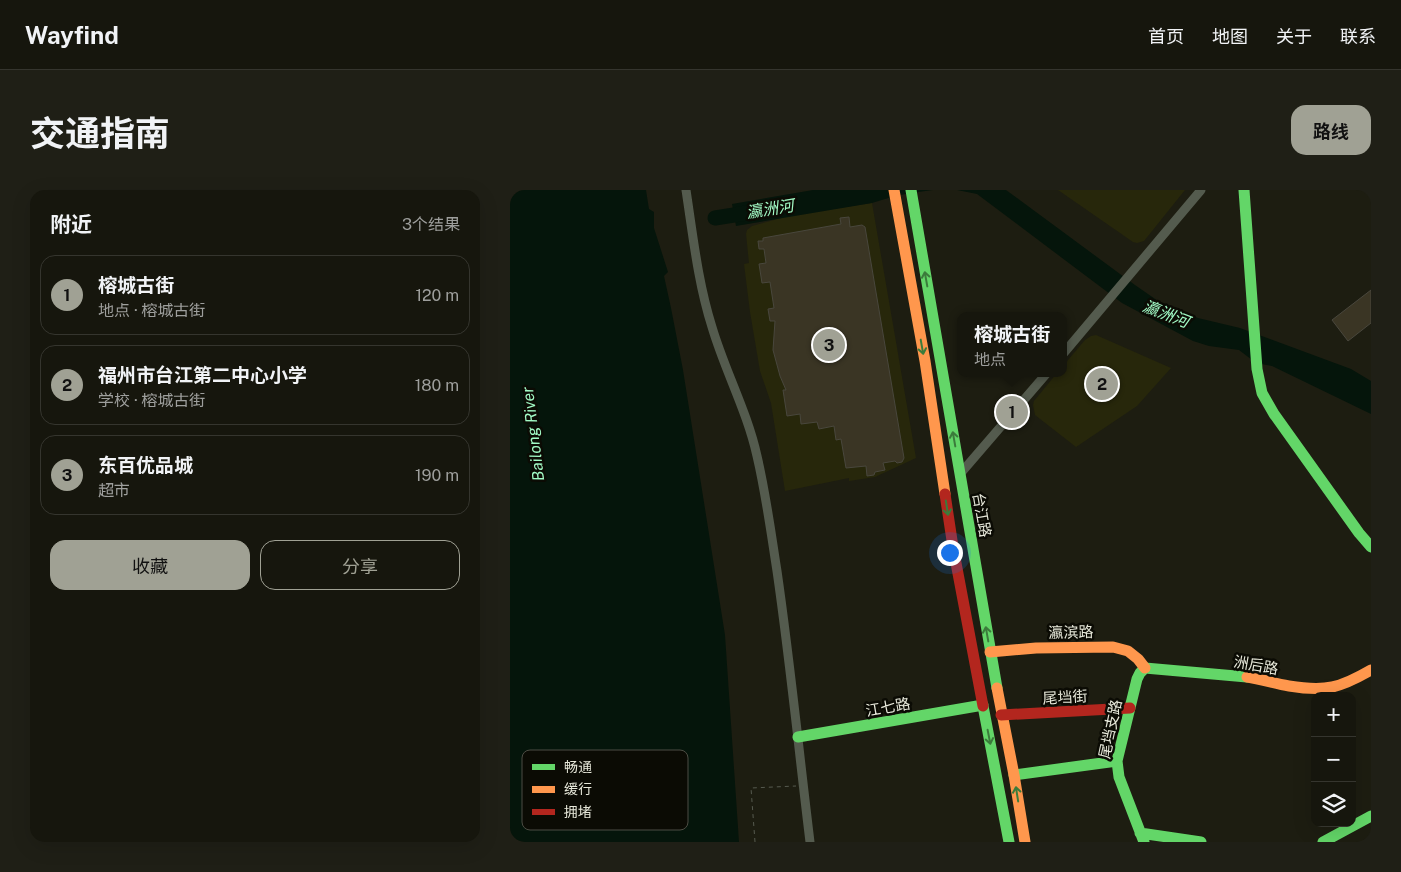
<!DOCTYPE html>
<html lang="zh">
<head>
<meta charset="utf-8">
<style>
  :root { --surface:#16160d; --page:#1f1f16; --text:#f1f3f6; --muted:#9e9f9d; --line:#35352e; --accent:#a0a194 }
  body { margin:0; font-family:"Public Sans","Noto Sans SC",sans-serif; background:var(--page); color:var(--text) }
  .controls { position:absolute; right:15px; bottom:15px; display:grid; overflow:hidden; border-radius:10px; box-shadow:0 5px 20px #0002 }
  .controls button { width:45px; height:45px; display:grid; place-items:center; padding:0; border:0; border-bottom:1px solid var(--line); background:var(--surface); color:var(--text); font:25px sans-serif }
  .you { position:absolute; left:439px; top:362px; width:18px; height:18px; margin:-12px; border:4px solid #fff; border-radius:50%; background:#1a73e8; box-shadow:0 0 0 8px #1a73e833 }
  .badge { display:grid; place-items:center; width:32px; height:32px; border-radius:50%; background:var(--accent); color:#111; font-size:16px; font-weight:700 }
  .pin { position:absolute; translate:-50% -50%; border:2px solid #fff; box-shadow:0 1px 5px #0006 }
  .popup { position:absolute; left:447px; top:122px; width:110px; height:65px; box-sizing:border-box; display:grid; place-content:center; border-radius:10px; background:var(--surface); filter:drop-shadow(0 1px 4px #0005); font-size:16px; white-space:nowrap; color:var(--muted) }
  .popup b { font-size:19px; color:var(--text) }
  .popup::after { content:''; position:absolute; left:50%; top:100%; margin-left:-10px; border:10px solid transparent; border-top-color:var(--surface) }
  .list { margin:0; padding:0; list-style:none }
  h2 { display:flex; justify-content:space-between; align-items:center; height:65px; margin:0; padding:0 20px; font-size:21px }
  h2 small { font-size:16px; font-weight:400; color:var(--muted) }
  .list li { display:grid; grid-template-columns:32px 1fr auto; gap:15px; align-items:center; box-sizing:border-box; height:80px; margin:0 10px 10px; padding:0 10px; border:1px solid var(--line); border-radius:15px }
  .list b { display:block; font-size:19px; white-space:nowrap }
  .list p { margin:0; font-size:16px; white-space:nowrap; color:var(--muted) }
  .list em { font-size:16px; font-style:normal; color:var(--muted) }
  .actions { display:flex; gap:10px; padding:15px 20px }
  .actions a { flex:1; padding:11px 0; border:1px solid var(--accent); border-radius:15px; text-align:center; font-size:18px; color:var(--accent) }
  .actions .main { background:var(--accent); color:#111 }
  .icon { flex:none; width:28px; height:28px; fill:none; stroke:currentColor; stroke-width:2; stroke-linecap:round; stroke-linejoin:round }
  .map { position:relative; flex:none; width:861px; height:652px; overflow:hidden; border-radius:15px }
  header { display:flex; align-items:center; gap:30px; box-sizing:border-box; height:70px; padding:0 25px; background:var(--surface); border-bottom:1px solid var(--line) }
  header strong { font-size:24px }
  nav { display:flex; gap:28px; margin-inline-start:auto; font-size:18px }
  .intro { display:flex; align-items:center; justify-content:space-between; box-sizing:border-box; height:120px; padding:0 30px }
  h1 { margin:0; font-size:35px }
  .button { padding:12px 22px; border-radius:15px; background:var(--accent); color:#111; font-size:18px; font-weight:700 }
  main { display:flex; gap:30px; padding:0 30px }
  aside { flex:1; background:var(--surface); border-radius:15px; box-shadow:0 5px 20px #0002 }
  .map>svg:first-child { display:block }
  .built { fill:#27270b }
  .water { fill:#05150b }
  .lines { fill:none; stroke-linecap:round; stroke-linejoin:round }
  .river { stroke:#05150b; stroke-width:15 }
  .building { fill:#3a3524; stroke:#49473d }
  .path { stroke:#565a4f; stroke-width:1; stroke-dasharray:4 4; stroke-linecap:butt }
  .street { stroke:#545b4e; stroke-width:9 }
  .fast { stroke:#63d668; stroke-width:11 }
  .slow { stroke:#ff974d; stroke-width:11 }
  .jam { stroke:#b3261e; stroke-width:11 }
  .oneway { stroke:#3b7b3b }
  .labels { text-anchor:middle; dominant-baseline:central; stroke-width:5; stroke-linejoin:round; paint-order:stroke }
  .street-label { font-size:15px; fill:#e7e8da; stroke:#0b0b04 }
  .water-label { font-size:16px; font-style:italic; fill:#a2fbc6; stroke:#0b0b04 }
  .key { fill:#0b0b04; stroke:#4d4d44; stroke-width:1 }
  .key-label { font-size:14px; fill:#e7e8da }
</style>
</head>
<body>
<header>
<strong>Wayfind</strong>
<nav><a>首页</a><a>地图</a><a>关于</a><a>联系</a></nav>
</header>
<div class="intro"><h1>交通指南</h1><a class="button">路线</a></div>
<main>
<aside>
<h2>附近<small>3个结果</small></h2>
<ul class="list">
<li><span class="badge">1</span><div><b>榕城古街</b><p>地点 · 榕城古街</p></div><em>120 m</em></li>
<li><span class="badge">2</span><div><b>福州市台江第二中心小学</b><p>学校 · 榕城古街</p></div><em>180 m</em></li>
<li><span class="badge">3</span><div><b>东百优品城</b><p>超市</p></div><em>190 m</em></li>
</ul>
<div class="actions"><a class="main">收藏</a><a>分享</a></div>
</aside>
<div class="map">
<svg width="861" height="652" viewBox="0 0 861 652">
  <rect width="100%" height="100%" fill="#1d1d11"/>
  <!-- built -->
  <path class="built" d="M 548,0 L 675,0 L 634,51 L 627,53 L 623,52 Z
    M 362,13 L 406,268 L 365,287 L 339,291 L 339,288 L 275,301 L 261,213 L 250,181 L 240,122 L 234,74 L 239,73 L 236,44 L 237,40 L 242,36 L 278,26 Z
    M 586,145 L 661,178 L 627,216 L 566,257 L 525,225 L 523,215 L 524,211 L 547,183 L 553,183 L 553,176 L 575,150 L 581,146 Z"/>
  <!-- water -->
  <path class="water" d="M 0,0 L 136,0 L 139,19 L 144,22 L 144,38 L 158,82 L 154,86 L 161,118 L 173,180 L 215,445 L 229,652 L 0,652 Z
    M 303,0 L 445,0 L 423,0 L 401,3 L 385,6 L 362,13 L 226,36 L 222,14 Z
    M 447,0 L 496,0 L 625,95 L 648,111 L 688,128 L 730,138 L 841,179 L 861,191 L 861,224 L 762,176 L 746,173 L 729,160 L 699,156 L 683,151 L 612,113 L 467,4 Z"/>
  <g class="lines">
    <!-- river -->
    <path class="river" d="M 205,28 L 243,22"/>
  </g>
  <!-- building -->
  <path class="building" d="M 339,27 L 340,37 L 352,35 L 355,37 L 394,268 L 392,272 L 387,273 L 385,271 L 373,273 L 375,280 L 365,282 L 364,285 L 357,286 L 356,276 L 336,278 L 331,249 L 326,250 L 324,236 L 309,239 L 307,232 L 291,234 L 290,224 L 277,226 L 273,200 L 276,200 L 270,186 L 263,160 L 265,131 L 260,131 L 258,119 L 264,118 L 260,92 L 252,93 L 249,74 L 256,73 L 254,59 L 249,59 L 248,51 L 253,51 L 253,48 L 331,34 L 330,28 Z
    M 861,100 L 861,133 L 838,151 L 822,130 Z"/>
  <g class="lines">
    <!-- path -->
    <path class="path" d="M 245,652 L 241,598 L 286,596"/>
    <!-- street -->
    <path class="street" d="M 176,0 C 183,46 188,93 202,137 C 215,181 237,221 247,266 C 256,304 261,343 267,381 C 280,471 289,562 300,652
      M 553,164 L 691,0
      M 450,284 L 537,183"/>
    <!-- fast -->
    <path class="fast" d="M 401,0 L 487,498
      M 734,0 L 747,179 L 752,203 L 764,224 L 849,343 L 861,357
      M 473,516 L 499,652
      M 288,547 L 473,515
      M 504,585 L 607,571
      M 630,643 L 691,652
      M 634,652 L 609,587 L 607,571 L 627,489 L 630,483 L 635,478 L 737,487
      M 813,652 L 861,626"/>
    <!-- slow -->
    <path class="slow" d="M 384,0 L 415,171 L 435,304
      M 480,462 L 526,458 L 603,457 L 618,461 L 628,469 L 635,478
      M 737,487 C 752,489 765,494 779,496 C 816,502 830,498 861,480
      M 487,498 L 504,585 L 515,652"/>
    <!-- jam -->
    <path class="jam" d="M 435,304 L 443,357 L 473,516
      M 491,525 L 620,518"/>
  </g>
  <!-- one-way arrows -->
  <defs><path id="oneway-shaft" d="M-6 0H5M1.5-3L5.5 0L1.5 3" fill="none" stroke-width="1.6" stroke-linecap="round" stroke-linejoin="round" transform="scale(1.25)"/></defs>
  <g class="oneway">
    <use href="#oneway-shaft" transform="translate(416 89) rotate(-100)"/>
    <use href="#oneway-shaft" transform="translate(412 157) rotate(80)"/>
    <use href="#oneway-shaft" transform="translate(444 249) rotate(-100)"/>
    <use href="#oneway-shaft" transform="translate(437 318) rotate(81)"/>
    <use href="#oneway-shaft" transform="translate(477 444) rotate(-100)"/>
    <use href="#oneway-shaft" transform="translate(479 547) rotate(79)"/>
    <use href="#oneway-shaft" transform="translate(507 604) rotate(-99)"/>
  </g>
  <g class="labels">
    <!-- street labels -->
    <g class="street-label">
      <text transform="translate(472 325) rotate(80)">台江路</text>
      <text transform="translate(561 442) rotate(-1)">瀛滨路</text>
      <text transform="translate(746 475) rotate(10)">洲后路</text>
      <text transform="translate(555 507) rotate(-3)">尾垱街</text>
      <text transform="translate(378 517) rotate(-10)">江七路</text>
      <text transform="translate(600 539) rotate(-78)">尾垱支路</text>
    </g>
    <!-- water labels -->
    <g class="water-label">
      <text transform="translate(260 19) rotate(-9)">瀛洲河</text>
      <text transform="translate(656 124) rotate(21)">瀛洲河</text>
      <text transform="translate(23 244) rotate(-97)">Bailong River</text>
    </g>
  </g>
  <!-- legend -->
  <rect x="12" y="560" width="166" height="80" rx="8" class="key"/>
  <rect x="22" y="574" width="23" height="6" fill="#63d668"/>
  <rect x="22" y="596" width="23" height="7" fill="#ff974d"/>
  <rect x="22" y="619" width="23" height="6" fill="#b3261e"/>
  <g class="key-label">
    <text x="54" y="582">畅通</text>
    <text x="54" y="604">缓行</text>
    <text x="54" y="627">拥堵</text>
  </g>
</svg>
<div class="controls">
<button>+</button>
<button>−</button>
<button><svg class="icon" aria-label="layers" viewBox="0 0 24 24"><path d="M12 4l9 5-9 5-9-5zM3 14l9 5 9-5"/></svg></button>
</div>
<div class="you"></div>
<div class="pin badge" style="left:502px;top:222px">1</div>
<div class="popup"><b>榕城古街</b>地点</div>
<div class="pin badge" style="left:592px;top:194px">2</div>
<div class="pin badge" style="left:319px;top:155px">3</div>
</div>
</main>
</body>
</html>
